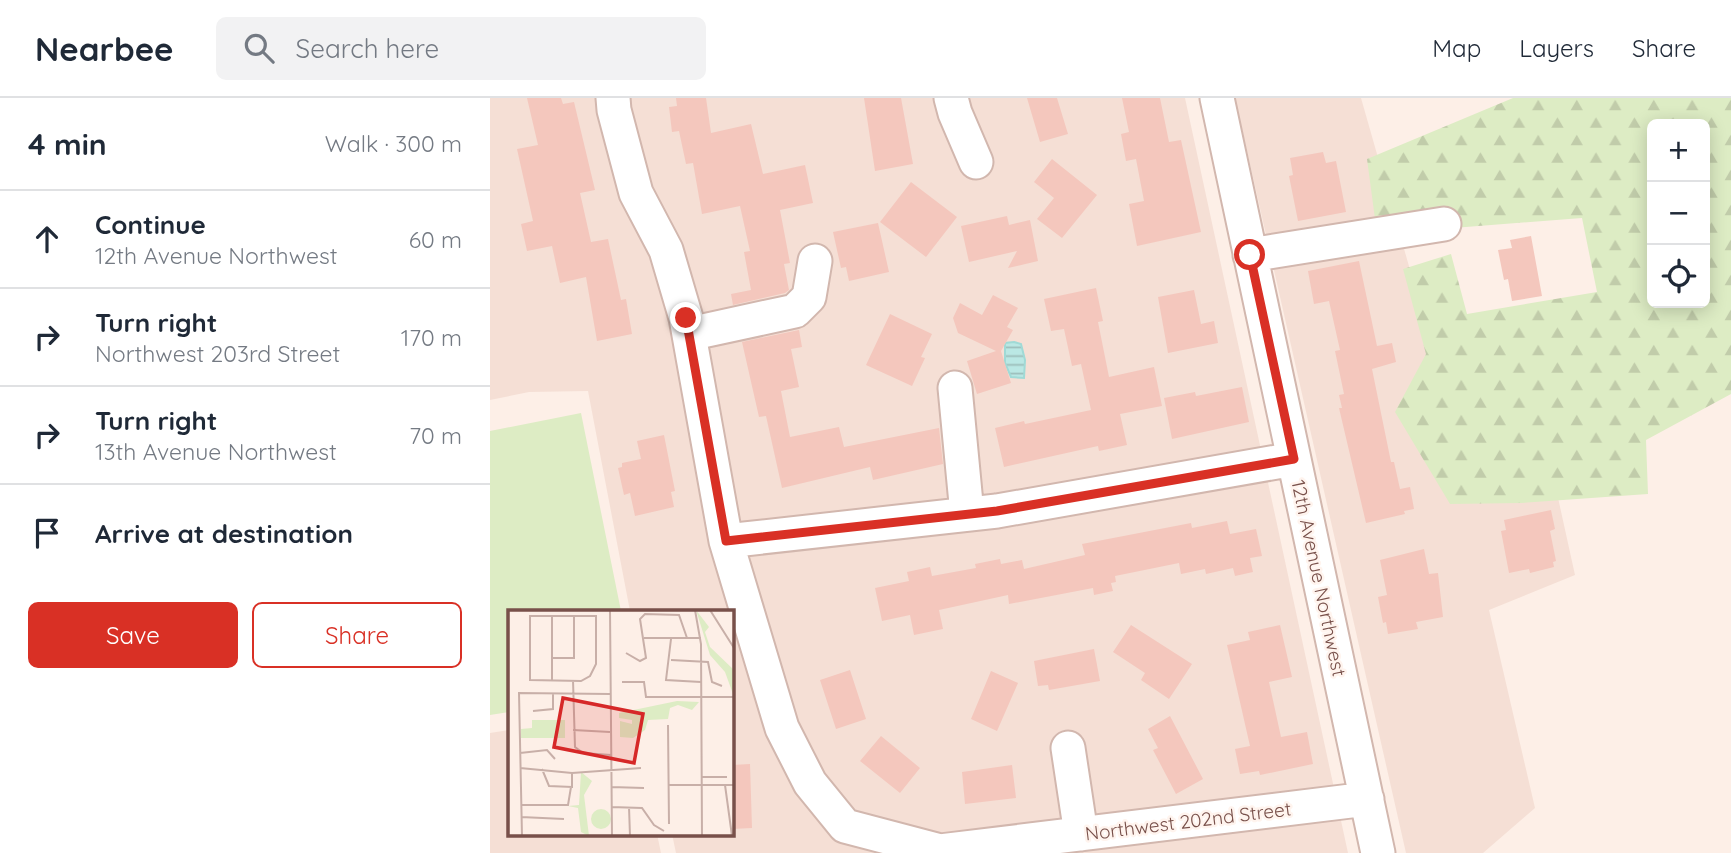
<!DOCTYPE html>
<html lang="en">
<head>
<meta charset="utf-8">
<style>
  :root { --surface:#fff; --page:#f2f2f3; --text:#1f2937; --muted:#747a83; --line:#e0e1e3; --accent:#d93025 }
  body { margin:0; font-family:Quicksand,sans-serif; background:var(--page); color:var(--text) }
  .controls { position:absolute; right:21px; top:21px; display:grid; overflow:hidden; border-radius:10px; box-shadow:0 4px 18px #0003 }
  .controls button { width:63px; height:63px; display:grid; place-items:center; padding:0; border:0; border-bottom:2px solid var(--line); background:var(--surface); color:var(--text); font:35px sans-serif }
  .stop { position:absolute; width:21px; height:21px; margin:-16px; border:5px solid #d93025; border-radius:50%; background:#fff }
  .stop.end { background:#d93025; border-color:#fff; box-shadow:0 2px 7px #0008 }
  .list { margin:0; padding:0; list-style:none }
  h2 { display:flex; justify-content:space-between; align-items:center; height:91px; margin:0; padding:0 28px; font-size:30px }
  h2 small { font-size:23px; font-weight:400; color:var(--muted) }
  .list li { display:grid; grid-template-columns:46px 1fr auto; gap:21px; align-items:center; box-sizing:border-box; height:98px; padding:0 28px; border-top:2px solid var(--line) }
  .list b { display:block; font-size:26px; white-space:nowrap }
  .list p { margin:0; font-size:23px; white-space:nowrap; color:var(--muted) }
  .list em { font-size:23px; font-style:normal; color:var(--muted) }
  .actions { display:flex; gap:14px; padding:21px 28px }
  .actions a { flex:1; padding:16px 0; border:2px solid var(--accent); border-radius:10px; text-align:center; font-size:24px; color:var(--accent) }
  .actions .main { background:var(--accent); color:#fff }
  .icon { flex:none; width:38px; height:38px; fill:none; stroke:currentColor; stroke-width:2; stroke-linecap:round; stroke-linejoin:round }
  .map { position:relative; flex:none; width:1241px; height:755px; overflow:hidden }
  header { display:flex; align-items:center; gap:42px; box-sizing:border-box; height:98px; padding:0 35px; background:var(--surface); border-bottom:2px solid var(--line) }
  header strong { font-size:33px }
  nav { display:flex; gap:38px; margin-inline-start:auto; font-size:24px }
  .search { width:490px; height:63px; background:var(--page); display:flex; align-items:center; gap:18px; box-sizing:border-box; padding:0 24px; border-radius:10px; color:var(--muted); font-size:26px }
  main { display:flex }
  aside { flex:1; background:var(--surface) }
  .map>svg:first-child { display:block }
  .residential { fill:#f5dfd5 }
  .forest { fill:url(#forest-firs); fill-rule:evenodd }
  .green { fill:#ddecc4 }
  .water { fill:url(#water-rules); stroke:#a0dad6; stroke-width:2 }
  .building { fill:#f4c7bd }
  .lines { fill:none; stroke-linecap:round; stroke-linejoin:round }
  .minor-casing { stroke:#d2b7ae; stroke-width:37 }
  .minor { stroke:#fff; stroke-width:33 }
  .route { stroke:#d93025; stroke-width:9 }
  .labels { text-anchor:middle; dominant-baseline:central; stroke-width:5; stroke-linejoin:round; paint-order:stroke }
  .street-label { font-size:19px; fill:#78504a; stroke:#fff4ee }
  .inset-road { fill:none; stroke:#c8afa8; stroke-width:2 }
  .view { fill:#d62828; fill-opacity:0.15; stroke:#d62828; stroke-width:3.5 }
  .inset-edge { fill:none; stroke:#78504a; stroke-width:3.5 }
</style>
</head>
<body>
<header>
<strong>Nearbee</strong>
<div class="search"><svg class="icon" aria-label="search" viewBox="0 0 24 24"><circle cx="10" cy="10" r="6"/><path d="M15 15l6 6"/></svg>Search here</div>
<nav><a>Map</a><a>Layers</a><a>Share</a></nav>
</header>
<main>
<aside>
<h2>4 min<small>Walk · 300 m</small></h2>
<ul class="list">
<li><svg class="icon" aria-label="ahead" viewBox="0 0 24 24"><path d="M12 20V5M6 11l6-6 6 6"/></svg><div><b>Continue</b><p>12th Avenue Northwest</p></div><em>60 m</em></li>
<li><svg class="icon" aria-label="right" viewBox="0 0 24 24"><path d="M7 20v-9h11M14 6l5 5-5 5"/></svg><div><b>Turn right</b><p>Northwest 203rd Street</p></div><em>170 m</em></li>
<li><svg class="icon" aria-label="right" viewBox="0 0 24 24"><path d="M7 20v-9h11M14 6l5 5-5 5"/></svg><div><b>Turn right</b><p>13th Avenue Northwest</p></div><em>70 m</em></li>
<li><svg class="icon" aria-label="arrive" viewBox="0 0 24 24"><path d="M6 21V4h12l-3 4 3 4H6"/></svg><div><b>Arrive at destination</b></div></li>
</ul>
<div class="actions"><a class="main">Save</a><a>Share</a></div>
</aside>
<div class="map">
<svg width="1241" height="755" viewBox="0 0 1241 755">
  <defs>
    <pattern id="forest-firs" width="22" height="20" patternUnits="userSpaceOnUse" patternTransform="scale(1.75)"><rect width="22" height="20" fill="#ddecc4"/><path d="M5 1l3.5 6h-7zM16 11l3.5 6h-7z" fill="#c1ccaa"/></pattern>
    <pattern id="water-rules" width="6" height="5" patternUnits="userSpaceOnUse" patternTransform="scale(1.75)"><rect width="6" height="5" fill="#bae8e4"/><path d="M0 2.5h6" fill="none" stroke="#9cbebb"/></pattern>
  </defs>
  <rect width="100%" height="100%" fill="#fdefe7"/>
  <!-- residential -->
  <path class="residential" d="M 0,0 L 695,0 L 858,755 L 186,755 L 182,736 L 242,736 L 242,514 L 140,513 L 98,293 L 39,294 L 0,302 Z
    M 745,0 L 871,0 L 982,389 L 1063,377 L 1085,477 L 999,512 L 1045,710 L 993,755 L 916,755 Z
    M 19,632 L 19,736 L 167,736 L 171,755 L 0,755 L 0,635 Z"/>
  <!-- forest -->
  <path class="forest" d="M 1023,0 L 1241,0 L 1241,296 L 1156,342 L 1158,396 L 1031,405 L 960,406 L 905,314 L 936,256 L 913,171 L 961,156 L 977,216 L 1107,194 L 1092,120 L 887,136 L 877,61 ZM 1162,26 L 1215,26 L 1215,205 L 1162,205 Z"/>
  <!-- green -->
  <path class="green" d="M 91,315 L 131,513 L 19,514 L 19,614 L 0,617 L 0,333 Z"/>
  <!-- water -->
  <path class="water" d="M 524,244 L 531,246 L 535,262 L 534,280 L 521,279 L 515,265 L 515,245 Z"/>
  <!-- building -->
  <path class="building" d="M 37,0 L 71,0 L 73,6 L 84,4 L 105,92 L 90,95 L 101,144 L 118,141 L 131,202 L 136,201 L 142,236 L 107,243 L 96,179 L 70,185 L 62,148 L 37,153 L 31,126 L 43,123 L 27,51 L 48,47 Z
    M 186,0 L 216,0 L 221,35 L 261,26 L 273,76 L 315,67 L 323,105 L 290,112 L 300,165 L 294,166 L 299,192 L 295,195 L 243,207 L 241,196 L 261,192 L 254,154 L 260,153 L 250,108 L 212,116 L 203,65 L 196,66 L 189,33 L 182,34 L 179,9 L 187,8 Z
    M 374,0 L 411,0 L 423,66 L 385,73 Z
    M 537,0 L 567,0 L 578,36 L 550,44 Z
    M 632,0 L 670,0 L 679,44 L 691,42 L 711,134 L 647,148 L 639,106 L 654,103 L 646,61 L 636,63 L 631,36 L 639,34 Z
    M 833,54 L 836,65 L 846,63 L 856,114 L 808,123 L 799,78 L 803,77 L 800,60 Z
    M 562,61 L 607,97 L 572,140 L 547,121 L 564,100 L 544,84 Z
    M 421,84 L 467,119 L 436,159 L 390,124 Z
    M 517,118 L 519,127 L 540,122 L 548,163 L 518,170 L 527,153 L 479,164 L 471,128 Z
    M 388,125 L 399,174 L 359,183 L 356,169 L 351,170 L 343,134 Z
    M 1041,138 L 1052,198 L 1022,203 L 1018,181 L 1014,182 L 1008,152 L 1022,150 L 1020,142 Z
    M 869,163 L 887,248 L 902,245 L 906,264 L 882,271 L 901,364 L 904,364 L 910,391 L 920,389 L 924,411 L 914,413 L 915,416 L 876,425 L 849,310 L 852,310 L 849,297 L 854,296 L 845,253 L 850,252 L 839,203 L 824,206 L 818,173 Z
    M 606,190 L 613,223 L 608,224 L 619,279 L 664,269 L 672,308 L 630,316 L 637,347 L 609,353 L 608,348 L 514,369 L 505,330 L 534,323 L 535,326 L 601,312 L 591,266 L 582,268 L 574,231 L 561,233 L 554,201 Z
    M 704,192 L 711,226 L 724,223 L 728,245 L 678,255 L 668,199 Z
    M 503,197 L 528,210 L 517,229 L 523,232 L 511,253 L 521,285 L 487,296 L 477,263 L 506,253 L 468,235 L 463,220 L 470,205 L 492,217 Z
    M 400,216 L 442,236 L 431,259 L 435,260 L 422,288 L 376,267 Z
    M 309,232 L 312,249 L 301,251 L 309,289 L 291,293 L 300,339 L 349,329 L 354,349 L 449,330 L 453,366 L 383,382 L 380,369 L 292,390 L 276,318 L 269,319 L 252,244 Z
    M 752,289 L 759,324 L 682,341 L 674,300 L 705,294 L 706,298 Z
    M 174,337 L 185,393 L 181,394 L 184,409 L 145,418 L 140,395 L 134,397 L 128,370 L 132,369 L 132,365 L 151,361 L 147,343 Z
    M 1061,412 L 1065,431 L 1060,433 L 1066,463 L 1063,464 L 1064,469 L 1040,475 L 1039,471 L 1019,475 L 1011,433 L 1016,432 L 1014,422 Z
    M 737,423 L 740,436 L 766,431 L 772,458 L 760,460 L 763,474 L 745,478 L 743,470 L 716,476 L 715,471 L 691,476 L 689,465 L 625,478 L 626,484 L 621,485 L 623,493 L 604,497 L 603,490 L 519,506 L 518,497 L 449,512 L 453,531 L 424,537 L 420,517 L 392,523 L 385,490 L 419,483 L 417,474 L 440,469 L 442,478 L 486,470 L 485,466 L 510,461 L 511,466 L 532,462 L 534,471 L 595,457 L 592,446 L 701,425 L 702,430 Z
    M 934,451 L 939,476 L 948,475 L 953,519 L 926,524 L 928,531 L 898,536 L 896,524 L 893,525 L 888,499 L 897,497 L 890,462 Z
    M 641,527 L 702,566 L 679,601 L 651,582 L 655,575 L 623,554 Z
    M 790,527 L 802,579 L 779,584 L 791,639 L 817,634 L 823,666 L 770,677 L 769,673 L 750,676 L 745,651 L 760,648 L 737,547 L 760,542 L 758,534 Z
    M 604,551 L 610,583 L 559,592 L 558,587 L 548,588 L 544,563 Z
    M 360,572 L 376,621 L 346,631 L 330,582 Z
    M 501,573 L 528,585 L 507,633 L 481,621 Z
    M 680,618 L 713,681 L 686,696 L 663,652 L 668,650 L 658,631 Z
    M 391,638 L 430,670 L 410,695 L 370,663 Z
    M 260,666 L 262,730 L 242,731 L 242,667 Z
    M 522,667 L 526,700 L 475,706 L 472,674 Z"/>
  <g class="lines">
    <!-- minor casing -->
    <g class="minor-casing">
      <path id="minor" d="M 123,0 L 124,12 L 146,95 L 176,152 L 196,220 L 236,443 L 292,630 L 320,685 L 355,728 L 450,753 L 877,701
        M 461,0 L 465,15 L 486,64
        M 727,0 L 888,755
        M 760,157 L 954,126
        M 199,236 L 305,213 L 319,199 L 325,163
        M 465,290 L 477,416
        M 236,443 L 507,413 L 804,361
        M 578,650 L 591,736"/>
    </g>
    <!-- minor -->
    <use href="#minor" class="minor"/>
  </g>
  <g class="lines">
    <!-- route -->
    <path class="route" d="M 196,220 L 236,443 L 507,413 L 804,361 L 760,157"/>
  </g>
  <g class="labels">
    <!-- street labels -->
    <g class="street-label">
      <text transform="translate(829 480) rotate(78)">12th Avenue Northwest</text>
      <text transform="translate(698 723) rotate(-7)">Northwest 202nd Street</text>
    </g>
  </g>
  <!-- overview -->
  <g transform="translate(18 512)">
    <rect width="226" height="226" fill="#fdefe7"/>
    <path d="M 188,0 L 201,17 L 197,22 L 202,37 L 226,60 L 225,84 L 217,62 L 202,45 ZM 169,91 L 191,92 L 184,100 L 170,95 L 162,98 L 160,109 L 140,110 L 137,120 L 125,128 L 112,127 L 112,111 L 124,114 L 124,110 L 111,108 L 111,103 ZM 73,162 L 84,171 L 76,185 L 81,226 L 73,222 L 70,198 L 60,196 L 71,195 Z" fill="#ddecc4"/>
    <path d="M 24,110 L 57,110 L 57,128 L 13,128 L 13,119 L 24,118 ZM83 209a10 10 0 1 1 20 0a10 10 0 1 1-20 0Z" fill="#ddecc4"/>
    <path class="inset-road" d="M 102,0 L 104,226M 187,0 L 193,34 L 194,226M 202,0 L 226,38M 22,6 L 88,6 L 88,54 L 82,66 L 73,71 L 22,70 ZM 44,6 L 44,70M 136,28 L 193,28M 163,29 L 158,70 L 193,72M 118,43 L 132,51 L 138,48 L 132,9 L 137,4 L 171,5 L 179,28M 44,48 L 66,48 L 66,6M 163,50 L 200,52 L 204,72 L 214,76M 65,70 L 67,137 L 75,143 L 103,145M 114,72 L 136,72 L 138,87 L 226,87M 25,101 L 45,99 L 45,83M 160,115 L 161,214M 65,120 L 102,122M 12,143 L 39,140 L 47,149M 12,158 L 64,163 L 133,158M 34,159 L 41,176 L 64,177 L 64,163M 193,167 L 219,167M 161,175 L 226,175M 217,175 L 224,226M 103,177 L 136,178M 13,195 L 60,195 L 63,177M 103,197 L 134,198 L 146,215 L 156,221M 121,197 L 122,226M 13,207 L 56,209M 14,226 L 11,83 L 102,84"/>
    <path class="view" d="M 55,88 L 135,104 L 126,153 L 46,137 Z"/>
    <rect width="226" height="226" class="inset-edge"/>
  </g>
</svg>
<div class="controls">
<button>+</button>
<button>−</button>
<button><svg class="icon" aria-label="locate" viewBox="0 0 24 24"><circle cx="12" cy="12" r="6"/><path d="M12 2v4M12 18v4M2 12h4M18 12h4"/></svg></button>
</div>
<div class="stop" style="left:760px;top:157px"></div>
<div class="stop end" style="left:196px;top:220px"></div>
</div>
</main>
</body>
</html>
